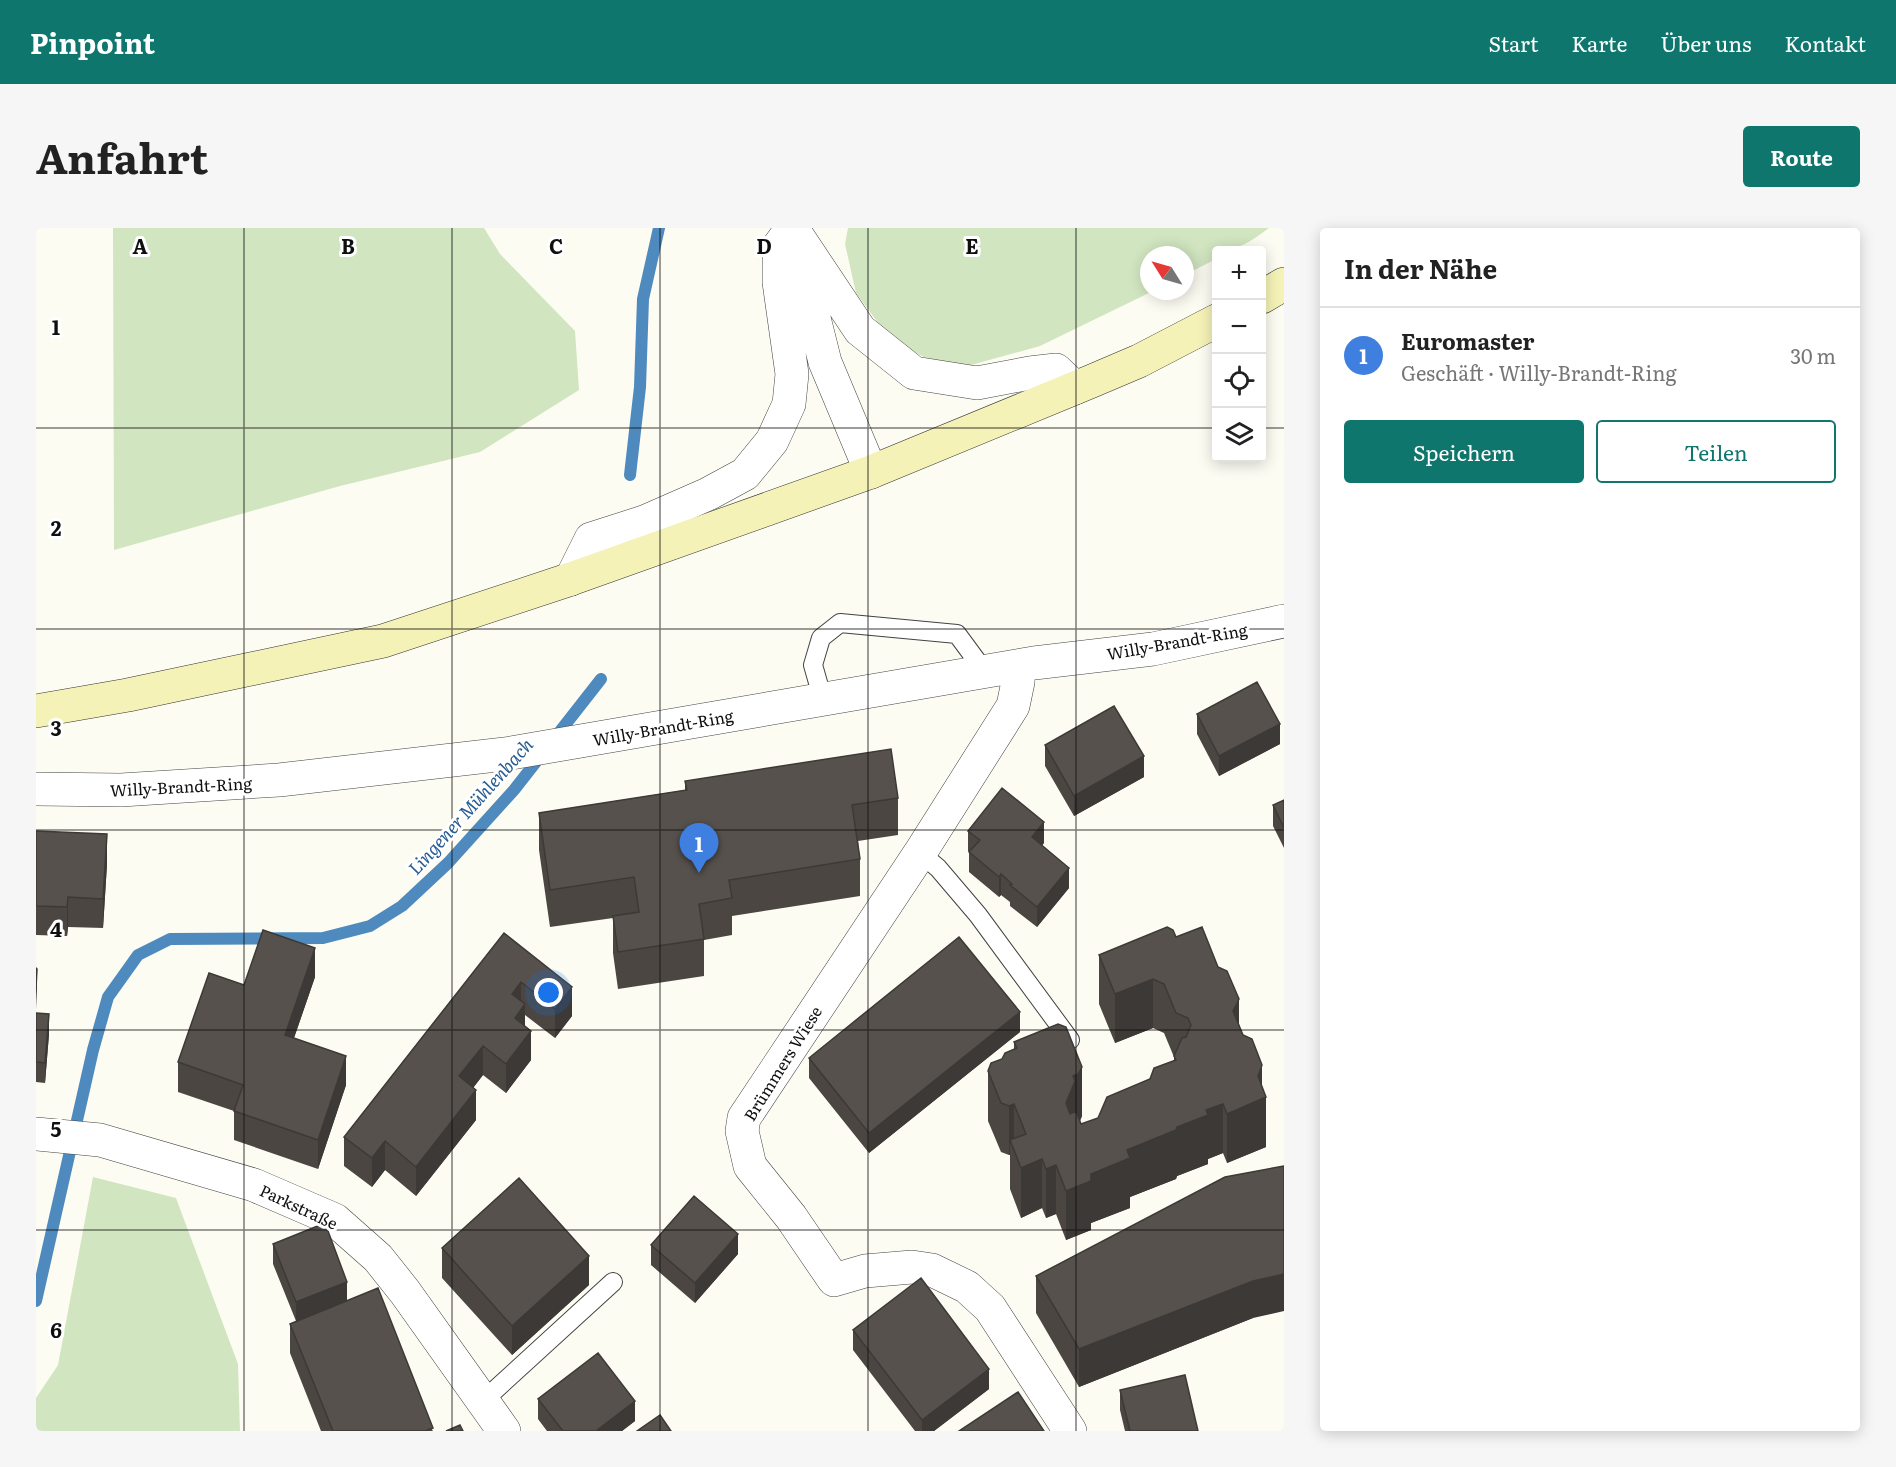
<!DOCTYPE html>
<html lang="de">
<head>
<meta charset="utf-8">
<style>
  :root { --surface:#fff; --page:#f6f6f6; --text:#222; --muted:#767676; --line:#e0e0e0; --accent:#0f766e }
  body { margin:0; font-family:Literata,serif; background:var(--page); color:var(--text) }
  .controls { position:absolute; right:18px; top:18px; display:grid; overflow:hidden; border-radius:6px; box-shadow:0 3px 15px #0003 }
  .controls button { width:54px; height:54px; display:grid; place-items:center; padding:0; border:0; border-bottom:2px solid var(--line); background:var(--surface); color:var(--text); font:30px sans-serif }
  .compass { position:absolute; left:1104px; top:18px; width:54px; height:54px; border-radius:50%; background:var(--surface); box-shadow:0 3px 15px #0003; rotate:307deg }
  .you { position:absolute; left:513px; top:765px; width:21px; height:21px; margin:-15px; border:4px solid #fff; border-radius:50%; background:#1a73e8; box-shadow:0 0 0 9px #1a73e833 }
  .badge { display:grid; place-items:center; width:39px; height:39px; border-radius:50%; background:var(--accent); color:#fff; font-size:20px; font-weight:700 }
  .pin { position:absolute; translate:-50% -50px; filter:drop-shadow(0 2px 3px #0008) }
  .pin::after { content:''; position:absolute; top:32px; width:21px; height:18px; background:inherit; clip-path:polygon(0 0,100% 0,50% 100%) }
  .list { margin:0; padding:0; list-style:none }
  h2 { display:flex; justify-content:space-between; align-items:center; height:78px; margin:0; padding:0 24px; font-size:26px }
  h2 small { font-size:20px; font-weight:400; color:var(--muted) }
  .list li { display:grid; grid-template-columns:39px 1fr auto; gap:18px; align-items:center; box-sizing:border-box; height:96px; padding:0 24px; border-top:2px solid var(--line) }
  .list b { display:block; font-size:22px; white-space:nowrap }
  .list p { margin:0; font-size:20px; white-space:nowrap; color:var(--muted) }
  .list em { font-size:20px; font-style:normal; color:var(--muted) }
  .actions { display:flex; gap:12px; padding:18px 24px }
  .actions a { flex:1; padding:14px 0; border:2px solid var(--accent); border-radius:6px; text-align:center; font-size:21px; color:var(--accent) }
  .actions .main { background:var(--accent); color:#fff }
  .icon { flex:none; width:33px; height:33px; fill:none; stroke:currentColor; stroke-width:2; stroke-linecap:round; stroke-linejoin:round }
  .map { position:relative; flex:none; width:1248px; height:1203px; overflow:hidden; border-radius:6px }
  header { display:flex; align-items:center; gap:36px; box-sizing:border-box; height:84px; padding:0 30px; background:var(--accent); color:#fff }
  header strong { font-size:28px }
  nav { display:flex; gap:33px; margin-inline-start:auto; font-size:21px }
  .intro { display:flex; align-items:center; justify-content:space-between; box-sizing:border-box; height:144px; padding:0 36px }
  h1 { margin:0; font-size:42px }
  .button { padding:15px 27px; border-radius:6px; background:var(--accent); color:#fff; font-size:21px; font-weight:700 }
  main { display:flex; gap:36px; padding:0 36px }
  aside { flex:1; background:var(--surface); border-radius:6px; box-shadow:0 3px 15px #0003 }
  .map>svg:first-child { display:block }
  .green { fill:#d1e5c0 }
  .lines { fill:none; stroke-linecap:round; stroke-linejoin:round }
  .stream { stroke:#4e8abd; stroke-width:12 }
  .service-casing { stroke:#424242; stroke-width:20 }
  .minor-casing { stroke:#424242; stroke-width:34 }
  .secondary-casing { stroke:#313131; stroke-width:34 }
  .service { stroke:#fff; stroke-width:18 }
  .minor { stroke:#fff; stroke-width:33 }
  .secondary { stroke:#f5f2b7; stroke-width:33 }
  .wall { fill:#4b4642 }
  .shaded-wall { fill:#3d3936 }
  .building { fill:#57514d; stroke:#3d3936; stroke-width:1.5 }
  .grid { fill:none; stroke:#0f0f0f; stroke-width:1.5; stroke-opacity:0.55 }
  .labels { text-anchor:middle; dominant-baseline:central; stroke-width:6; stroke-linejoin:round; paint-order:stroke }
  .street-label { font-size:16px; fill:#0f0f0f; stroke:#fff }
  .water-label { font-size:18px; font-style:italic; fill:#275d92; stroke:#fff }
  .grid-label { font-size:20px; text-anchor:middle; font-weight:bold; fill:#0f0f0f; stroke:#fff; stroke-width:6; stroke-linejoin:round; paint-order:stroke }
</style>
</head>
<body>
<header>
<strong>Pinpoint</strong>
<nav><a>Start</a><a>Karte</a><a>Über uns</a><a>Kontakt</a></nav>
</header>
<div class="intro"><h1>Anfahrt</h1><a class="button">Route</a></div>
<main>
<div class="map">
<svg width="1248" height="1203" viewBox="0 0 1248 1203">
  <rect width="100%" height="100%" fill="#fdfcf3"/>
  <!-- green -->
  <path class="green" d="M 77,0 L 448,0 L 464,26 L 539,103 L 543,162 L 444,224 L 304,258 L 78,322 Z
    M 812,0 L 1233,0 C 1214,14 1204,22 1180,22 L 1180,31 L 1149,47 L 1149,27 L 1113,27 L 1113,63 L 1117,63 L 1004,118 L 928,139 L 888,129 L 854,111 L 820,65 L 809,16 Z
    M 57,949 L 140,970 L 202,1136 L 204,1203 L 0,1203 L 0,1170 L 22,1137 Z"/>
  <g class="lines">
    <!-- stream -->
    <path class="stream" d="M 594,247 L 604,159 L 607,71 L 623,0
      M 518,511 L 565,451
      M 0,1073 L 57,822 L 72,769 L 102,727 L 134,711 L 287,710 L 334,698 L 366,678 L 412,635 L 478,562 L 507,525"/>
    <!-- service casing -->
    <g class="service-casing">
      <path id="service" d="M 787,472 L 777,437 L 785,410 L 804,395 L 921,406 L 949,444
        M 884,625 L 902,640 L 942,687 L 1034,812
        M 448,1172 L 577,1054"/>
    </g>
    <!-- minor casing -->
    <g class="minor-casing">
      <path id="minor" d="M 756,0 L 824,102 L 878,145 L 941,155 L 994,145 L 1020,142 L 1039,160
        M 761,22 L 789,134 L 835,244
        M 535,351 L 555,311 L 608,294 L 672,266 L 709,246 L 736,213 L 753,176 L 756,146 L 743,54 L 743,18 L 756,0
        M 983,438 L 982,454 L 977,478 L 884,625 L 708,890 L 706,903 L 714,938 L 755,989 L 798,1052 L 829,1043 L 876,1039 L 896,1042 L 931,1059 L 954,1080 L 1034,1203
        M 0,561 L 85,562 L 243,552 L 469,526 L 998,435 L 1117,421 L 1248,393
        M 0,906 L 64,912 L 218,957 L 299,992 L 342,1030 L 369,1064 L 468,1203"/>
    </g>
    <!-- secondary casing -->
    <g class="secondary-casing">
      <path id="secondary" d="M 1226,69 L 1248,56
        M 0,483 L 92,467 L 347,413 L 535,351 L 835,244 L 1056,153 L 1103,133 L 1180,93"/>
    </g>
    <!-- service -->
    <use href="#service" class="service"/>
    <!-- minor -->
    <use href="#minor" class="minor"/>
    <!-- secondary -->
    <use href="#secondary" class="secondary"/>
  </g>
  <!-- wall -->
  <path class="wall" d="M 1161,486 L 1244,516 L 1183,548 L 1161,506 Z
    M 1009,517 L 1108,549 L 1038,588 L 1009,538 Z
    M 649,553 L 862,570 L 862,607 L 822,613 L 824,631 L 824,668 L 696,688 L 696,707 L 668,712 L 668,748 L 582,761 L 577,725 L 577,690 L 514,699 L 503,622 L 503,585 L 649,562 Z
    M 1248,572 L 1248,620 L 1237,598 L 1237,577 Z
    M 0,603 L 71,636 L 67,700 L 32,699 L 31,708 L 0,707 Z
    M 932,603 L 1008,615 L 1005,618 L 1033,660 L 1001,699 L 974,678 L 974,674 L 965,667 L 963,669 L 933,644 L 933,624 L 932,623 Z
    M 468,705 L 536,788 L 519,810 L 489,787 L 489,798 L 495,832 L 470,865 L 447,847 L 437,860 L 440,892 L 380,968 L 349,942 L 336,959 L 308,938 L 308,909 Z
    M 1140,709 L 1203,797 L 1226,858 L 1230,919 L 1191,935 L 1187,925 L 1172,931 L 1172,936 L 1141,948 L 1140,951 L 1094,969 L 1094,980 L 1055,995 L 1055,1002 L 1030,1012 L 1020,986 L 1010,990 L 1006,980 L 985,990 L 974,961 L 974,927 L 973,927 L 965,924 L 952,893 L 952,843 L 978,822 L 978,814 L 1046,888 L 1044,893 L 1045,896 L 1062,890 L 1138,832 L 1138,829 L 1128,805 L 1117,800 L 1079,815 L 1063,776 L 1063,727 Z
    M 279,749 L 258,810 L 310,857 L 282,941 L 198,912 L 198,883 L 142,864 L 142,834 L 208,757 Z
    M 0,785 L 13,806 L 9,855 L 0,854 Z
    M 984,804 L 833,925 L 773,850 L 773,830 Z
    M 237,1016 L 311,1073 L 397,1203 L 285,1203 L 254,1125 L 254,1096 L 260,1093 L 237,1036 Z
    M 615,1017 L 702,1026 L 659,1075 L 615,1037 Z
    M 406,1020 L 553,1057 L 476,1127 L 406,1050 Z
    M 1000,1048 L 1217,1090 L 1043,1159 L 1000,1085 Z
    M 817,1102 L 953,1161 L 898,1203 L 879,1203 L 817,1122 Z
    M 1084,1162 L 1162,1203 L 1089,1203 L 1084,1182 Z
    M 502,1171 L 599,1193 L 586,1203 L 511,1203 L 502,1191 Z"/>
  <!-- shaded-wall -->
  <path class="shaded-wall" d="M 1244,496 L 1244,516 L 1183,548 L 1183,528 Z
    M 1108,528 L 1108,549 L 1038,588 L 1038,568 Z
    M 1008,594 L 1008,615 L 996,630 L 996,609 Z
    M 71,606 L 71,636 L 67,700 L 67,671 Z
    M 1033,640 L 1033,660 L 1001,699 L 1001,679 Z
    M 965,646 L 965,667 L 963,669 L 963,649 Z
    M 32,669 L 32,699 L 31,708 L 31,679 Z
    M 279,720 L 279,749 L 249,836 L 249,807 Z
    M 1,741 L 1,761 L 0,781 L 0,760 Z
    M 1117,751 L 1117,800 L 1079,815 L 1079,766 Z
    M 485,754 L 485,781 L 489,776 L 489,805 L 479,819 L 476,766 Z
    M 536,759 L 536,788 L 519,810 L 519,781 Z
    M 1203,771 L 1203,820 L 1197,783 Z
    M 984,784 L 984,804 L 833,925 L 833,905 Z
    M 13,786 L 13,806 L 9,855 L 9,835 Z
    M 495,803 L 495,832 L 470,865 L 470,836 Z
    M 447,818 L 447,847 L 423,878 L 423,848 Z
    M 310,828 L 310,857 L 282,941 L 282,912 Z
    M 1226,837 L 1226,871 L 1230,869 L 1230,919 L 1191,935 L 1191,886 L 1222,848 Z
    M 1046,839 L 1046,888 L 1039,902 L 1030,875 L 1037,848 Z
    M 440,862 L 440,892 L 380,968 L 380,939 Z
    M 978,876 L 978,922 L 974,912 L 974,927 L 973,927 L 973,878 Z
    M 1187,876 L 1187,925 L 1172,931 L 1172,936 L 1141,948 L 1140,951 L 1094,969 L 1094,980 L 1055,995 L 1055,1002 L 1030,1012 L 1030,963 L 1091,922 L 1141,899 L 1170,882 Z
    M 349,913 L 349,942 L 336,959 L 336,930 Z
    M 1006,931 L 1006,980 L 985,990 L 985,940 Z
    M 1020,937 L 1020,986 L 1010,990 L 1010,941 Z
    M 702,1006 L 702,1026 L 659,1075 L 659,1055 Z
    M 553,1028 L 553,1057 L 476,1127 L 476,1098 Z
    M 1248,1046 L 1248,1083 L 1217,1090 L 1043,1159 L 1043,1121 L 1217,1053 Z
    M 311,1054 L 311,1074 L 260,1094 L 260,1074 Z
    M 953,1141 L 953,1161 L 898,1203 L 886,1203 L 886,1192 Z
    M 599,1173 L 599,1193 L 586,1203 L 560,1203 Z"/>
  <!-- building -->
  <path class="building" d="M 1221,454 L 1244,496 L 1183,528 L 1161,486 Z
    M 1078,478 L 1108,528 L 1038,568 L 1009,517 Z
    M 855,521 L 862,570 L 816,577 L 824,631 L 693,652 L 696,670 L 663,676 L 668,711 L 582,724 L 577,688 L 603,684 L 598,649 L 514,662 L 503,585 L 651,562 L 649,553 Z
    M 966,560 L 1008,594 L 996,609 L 1033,640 L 1001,679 L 974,657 L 976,656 L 965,646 L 963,649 L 933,624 L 944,612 L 932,603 Z
    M 1248,572 L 1248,600 L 1237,577 Z
    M 0,603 L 71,606 L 67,671 L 32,669 L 31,679 L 0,678 Z
    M 1131,699 L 1137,702 L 1140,709 L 1166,699 L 1182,739 L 1191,743 L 1203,771 L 1197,783 L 1207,807 L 1216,811 L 1226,837 L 1222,848 L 1230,869 L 1191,886 L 1187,876 L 1170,882 L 1172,887 L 1141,899 L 1140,902 L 1091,922 L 1094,930 L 1055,946 L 1055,953 L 1030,963 L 1020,937 L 1010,941 L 1006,931 L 985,940 L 974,912 L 990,906 L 978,876 L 973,878 L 965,875 L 952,843 L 955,835 L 966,831 L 969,825 L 981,820 L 978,814 L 1022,796 L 1030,799 L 1046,839 L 1042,846 L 1037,848 L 1039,853 L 1030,875 L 1034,886 L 1040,883 L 1045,896 L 1062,890 L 1071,869 L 1114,851 L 1118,840 L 1140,832 L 1138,828 L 1146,810 L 1150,809 L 1155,797 L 1152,790 L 1140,785 L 1128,756 L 1117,751 L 1079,766 L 1063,727 Z
    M 227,702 L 279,720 L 249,807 L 310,828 L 282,912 L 198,883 L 207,857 L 142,834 L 173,745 L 208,757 Z
    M 468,705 L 536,759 L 519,781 L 485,754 L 476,766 L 489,776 L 479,790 L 495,803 L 470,836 L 447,818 L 423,848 L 440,862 L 380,939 L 349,913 L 336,930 L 308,909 Z
    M 923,709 L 984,784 L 833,905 L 773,830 Z
    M 0,740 L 1,741 L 0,760 Z
    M 0,785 L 13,786 L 9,835 L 0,834 Z
    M 1248,938 L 1248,1046 L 1217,1053 L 1043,1121 L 1000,1048 L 1189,949 Z
    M 483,950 L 553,1028 L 476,1098 L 406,1020 Z
    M 658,968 L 702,1006 L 659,1055 L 615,1017 Z
    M 289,995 L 311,1054 L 260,1074 L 237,1016 Z
    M 885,1050 L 953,1141 L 886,1192 L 817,1102 Z
    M 342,1060 L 397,1200 L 389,1203 L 297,1203 L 254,1096 Z
    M 562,1125 L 599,1173 L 560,1203 L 527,1203 L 502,1171 Z
    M 1149,1147 L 1162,1203 L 1094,1203 L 1084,1162 Z
    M 982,1164 L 1008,1203 L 923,1203 Z
    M 624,1187 L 635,1203 L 601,1203 Z
    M 424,1197 L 427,1203 L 410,1203 Z"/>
  <!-- grid -->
  <path class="grid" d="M 208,0 L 208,1203M 416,0 L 416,1203M 624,0 L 624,1203M 832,0 L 832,1203M 1040,0 L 1040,1203M 0,200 L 1180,200M 1226,200 L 1248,200M 0,401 L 1248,401M 0,602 L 1248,602M 0,802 L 1248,802M 0,1002 L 1248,1002"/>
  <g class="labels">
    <!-- street labels -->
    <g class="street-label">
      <text transform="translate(1141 413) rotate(-10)">Willy-Brandt-Ring</text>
      <text transform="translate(627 499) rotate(-10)">Willy-Brandt-Ring</text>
      <text transform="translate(145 558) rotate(-3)">Willy-Brandt-Ring</text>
      <text transform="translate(746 835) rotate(-58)">Brümmers Wiese</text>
      <text transform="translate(263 978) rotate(25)">Parkstraße</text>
    </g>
    <!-- water labels -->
    <g class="water-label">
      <text transform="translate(434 578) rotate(-48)">Lingener Mühlenbach</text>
    </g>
  </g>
  <g class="grid-label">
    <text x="104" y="26">A</text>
    <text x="312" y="26">B</text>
    <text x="520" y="26">C</text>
    <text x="728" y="26">D</text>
    <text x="936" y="26">E</text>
    <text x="20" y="107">1</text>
    <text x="20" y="308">2</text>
    <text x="20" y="508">3</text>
    <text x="20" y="709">4</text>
    <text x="20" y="909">5</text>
    <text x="20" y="1110">6</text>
  </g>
</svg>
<div class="controls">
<button>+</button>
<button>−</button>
<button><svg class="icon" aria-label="locate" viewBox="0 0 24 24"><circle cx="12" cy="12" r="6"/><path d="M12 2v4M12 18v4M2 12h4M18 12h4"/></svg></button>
<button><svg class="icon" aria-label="layers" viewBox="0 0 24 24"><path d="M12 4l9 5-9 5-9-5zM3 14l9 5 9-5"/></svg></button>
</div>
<svg class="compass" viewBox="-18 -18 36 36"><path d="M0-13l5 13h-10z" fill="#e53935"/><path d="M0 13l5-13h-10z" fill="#767676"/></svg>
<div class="you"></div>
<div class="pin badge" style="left:663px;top:645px;background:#3f7fe0">1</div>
</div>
<aside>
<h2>In der Nähe<small></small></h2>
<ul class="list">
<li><span class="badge" style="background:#3f7fe0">1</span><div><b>Euromaster</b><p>Geschäft · Willy-Brandt-Ring</p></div><em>30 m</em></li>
</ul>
<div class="actions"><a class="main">Speichern</a><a>Teilen</a></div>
</aside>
</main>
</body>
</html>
